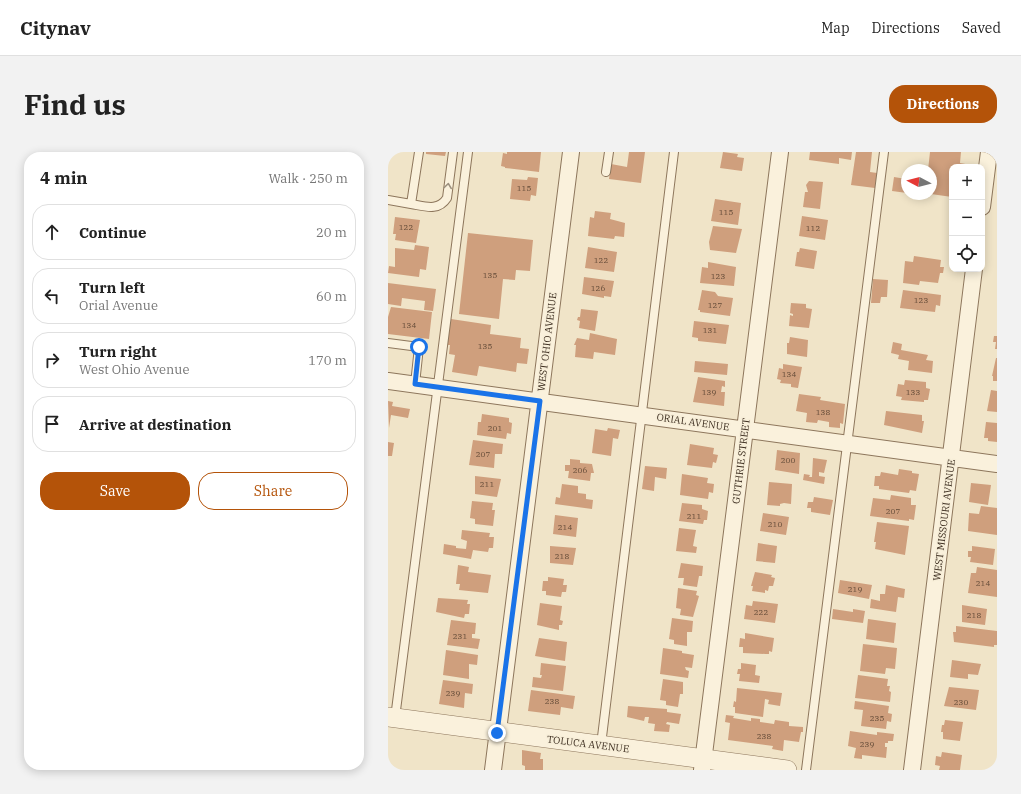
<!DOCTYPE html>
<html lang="en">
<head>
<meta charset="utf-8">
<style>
  :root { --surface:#fff; --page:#f2f2f2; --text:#222; --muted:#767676; --line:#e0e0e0; --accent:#b45309 }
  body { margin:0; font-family:"IBM Plex Serif",serif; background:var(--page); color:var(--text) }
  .controls { position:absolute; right:12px; top:12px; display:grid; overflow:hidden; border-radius:8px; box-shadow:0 2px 10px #0003 }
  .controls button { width:36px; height:36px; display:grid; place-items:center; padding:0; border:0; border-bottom:1px solid var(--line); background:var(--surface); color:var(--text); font:20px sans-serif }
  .compass { position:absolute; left:513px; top:12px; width:36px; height:36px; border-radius:50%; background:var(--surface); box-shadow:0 2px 10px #0003; rotate:277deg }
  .stop { position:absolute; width:12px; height:12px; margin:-9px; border:3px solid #1a73e8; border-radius:50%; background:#fff }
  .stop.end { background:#1a73e8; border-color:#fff; box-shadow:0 1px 4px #0008 }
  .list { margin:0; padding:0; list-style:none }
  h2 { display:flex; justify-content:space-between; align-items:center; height:52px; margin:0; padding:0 16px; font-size:17px }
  h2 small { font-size:13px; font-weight:400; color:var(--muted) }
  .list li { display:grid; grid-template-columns:26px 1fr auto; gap:12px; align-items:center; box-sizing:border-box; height:56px; margin:0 8px 8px; padding:0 8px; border:1px solid var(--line); border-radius:16px }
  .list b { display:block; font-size:15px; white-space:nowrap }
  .list p { margin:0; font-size:13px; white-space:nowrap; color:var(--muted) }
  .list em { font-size:13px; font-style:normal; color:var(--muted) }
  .actions { display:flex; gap:8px; padding:12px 16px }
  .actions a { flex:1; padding:9px 0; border:1px solid var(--accent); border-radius:16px; text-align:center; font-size:14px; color:var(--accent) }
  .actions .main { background:var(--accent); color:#fff }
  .icon { flex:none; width:22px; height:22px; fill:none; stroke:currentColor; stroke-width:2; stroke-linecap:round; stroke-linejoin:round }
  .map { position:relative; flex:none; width:609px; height:618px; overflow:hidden; border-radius:16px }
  header { display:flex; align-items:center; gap:24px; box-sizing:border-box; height:56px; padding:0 20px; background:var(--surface); border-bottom:1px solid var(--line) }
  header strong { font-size:19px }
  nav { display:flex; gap:22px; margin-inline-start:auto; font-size:14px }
  .intro { display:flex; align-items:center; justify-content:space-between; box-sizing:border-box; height:96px; padding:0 24px }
  h1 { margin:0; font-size:28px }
  .button { padding:10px 18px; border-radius:16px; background:var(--accent); color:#fff; font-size:14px; font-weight:700 }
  main { display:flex; gap:24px; padding:0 24px }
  aside { flex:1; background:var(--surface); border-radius:16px; box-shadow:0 2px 10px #0003 }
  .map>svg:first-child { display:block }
  .building { fill:#cf9f7d }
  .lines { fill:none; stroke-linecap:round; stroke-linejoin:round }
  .service-casing { stroke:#8d765c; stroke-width:10 }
  .minor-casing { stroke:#8d765c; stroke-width:18 }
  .tertiary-casing { stroke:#8d765c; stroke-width:20 }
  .service { stroke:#faf1dc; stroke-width:8 }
  .minor { stroke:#faf1dc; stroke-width:16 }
  .tertiary { stroke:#faf1dc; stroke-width:19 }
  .oneway { stroke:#9c907e }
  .route { stroke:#1a73e8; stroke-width:5 }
  .labels { text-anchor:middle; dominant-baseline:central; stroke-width:3; stroke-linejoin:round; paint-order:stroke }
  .number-label { font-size:8px; fill:#624a37 }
  .street-label { font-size:10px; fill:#3d2e20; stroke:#f7eed8 }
</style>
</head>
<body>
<header>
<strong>Citynav</strong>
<nav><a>Map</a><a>Directions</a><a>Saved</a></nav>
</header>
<div class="intro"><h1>Find us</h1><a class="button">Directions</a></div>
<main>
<aside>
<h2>4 min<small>Walk · 250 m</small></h2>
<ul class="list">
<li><svg class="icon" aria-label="ahead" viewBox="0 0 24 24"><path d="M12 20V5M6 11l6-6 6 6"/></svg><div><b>Continue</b></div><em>20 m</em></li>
<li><svg class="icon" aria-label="left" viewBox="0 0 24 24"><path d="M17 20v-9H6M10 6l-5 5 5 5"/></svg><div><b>Turn left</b><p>Orial Avenue</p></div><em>60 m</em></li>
<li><svg class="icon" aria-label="right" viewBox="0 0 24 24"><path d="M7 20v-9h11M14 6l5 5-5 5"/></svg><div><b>Turn right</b><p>West Ohio Avenue</p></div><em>170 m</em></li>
<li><svg class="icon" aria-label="arrive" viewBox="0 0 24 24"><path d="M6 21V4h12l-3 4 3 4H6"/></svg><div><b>Arrive at destination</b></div></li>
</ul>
<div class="actions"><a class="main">Save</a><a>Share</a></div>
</aside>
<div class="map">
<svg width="609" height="618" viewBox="0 0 609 618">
  <rect width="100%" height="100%" fill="#f0e4c8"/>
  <!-- building -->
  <path class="building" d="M 38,0 L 58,0 L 57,4 L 38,2 Z
    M 119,0 L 153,0 L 151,20 L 117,16 L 117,15 L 113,14 L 115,1 L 119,2 Z
    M 241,0 L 257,0 L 253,31 L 221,27 L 223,12 L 239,15 Z
    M 335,0 L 350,2 L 349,5 L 356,6 L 354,19 L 332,16 Z
    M 422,0 L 464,0 L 463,8 L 451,6 L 451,12 L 421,8 Z
    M 468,0 L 484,0 L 482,20 L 489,21 L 487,36 L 463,33 Z
    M 542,0 L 573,0 L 572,11 L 583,13 L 583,15 L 564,15 L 564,45 L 543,42 L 546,28 L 543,28 L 543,18 L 540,18 Z
    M 518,23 L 519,41 L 504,39 L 506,25 L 518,27 Z
    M 140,25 L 150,26 L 148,44 L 143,43 L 142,49 L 122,47 L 124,27 L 139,28 Z
    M 421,29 L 435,30 L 432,57 L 415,55 L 417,40 L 420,40 L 418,33 Z
    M 327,47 L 353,51 L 350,73 L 323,69 Z
    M 207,59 L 223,61 L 222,67 L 237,71 L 236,85 L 227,84 L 226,87 L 200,84 L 202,65 L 206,66 Z
    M 414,64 L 440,68 L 437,88 L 411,84 Z
    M 7,65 L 32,68 L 28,91 L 7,88 L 8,82 L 5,82 Z
    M 325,74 L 354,77 L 348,101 L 322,98 L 321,90 Z
    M 80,81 L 145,88 L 142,119 L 128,118 L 127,128 L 115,127 L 111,167 L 71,162 Z
    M 27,93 L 41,95 L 38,118 L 32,117 L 31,125 L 0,121 L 1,114 L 7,115 L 7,96 L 26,98 Z
    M 200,95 L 229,100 L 226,120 L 197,116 Z
    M 412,96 L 429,99 L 426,117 L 407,114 L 409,100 L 411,100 Z
    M 526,104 L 553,108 L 552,115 L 556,115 L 555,121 L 552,121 L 550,131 L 532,129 L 531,133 L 515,131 L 517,109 L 525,110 Z
    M 320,110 L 348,115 L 346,134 L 312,131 L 314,115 L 320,116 Z
    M 196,125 L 226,129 L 223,145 L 216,144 L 216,146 L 194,142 Z
    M 485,127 L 500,128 L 499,145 L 493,145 L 492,151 L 483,151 Z
    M 0,131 L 48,137 L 45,159 L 36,158 L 37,149 L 14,146 L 13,154 L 0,152 Z
    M 314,138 L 327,140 L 330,144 L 345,146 L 342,164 L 312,160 L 312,158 L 310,158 Z
    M 515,138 L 553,143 L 552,154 L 548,153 L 547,160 L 512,156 Z
    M 403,151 L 418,152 L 418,156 L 424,157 L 421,176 L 401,174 L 402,163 L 405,164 L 405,162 L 402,161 Z
    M 3,155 L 44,160 L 41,187 L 0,182 L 0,165 Z
    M 193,157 L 210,159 L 207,179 L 191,176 L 192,169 L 189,168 L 190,165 L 192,165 Z
    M 63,167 L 103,173 L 102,182 L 133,186 L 132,196 L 141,197 L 139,212 L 129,211 L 128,220 L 91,214 L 89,224 L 64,220 L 67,203 L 61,202 L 62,193 L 59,193 Z
    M 306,169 L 341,173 L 338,192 L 310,189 L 310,186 L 304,185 Z
    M 202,181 L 229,187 L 227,203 L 206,200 L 205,207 L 187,205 L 188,193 L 186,193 L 189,186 L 201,188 Z
    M 606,184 L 609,184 L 609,197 L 607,197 L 608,190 L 605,190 Z
    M 402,185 L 420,188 L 419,205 L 399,202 L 399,191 L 401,191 Z
    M 505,190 L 514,192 L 513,198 L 540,203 L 538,208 L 545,209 L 544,221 L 520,218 L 521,209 L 510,207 L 511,203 L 503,201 Z
    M 608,206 L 609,206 L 609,229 L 605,229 L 605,224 L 604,224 Z
    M 307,209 L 340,212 L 339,223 L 306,220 Z
    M 395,212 L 414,215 L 410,236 L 403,235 L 403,232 L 392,231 L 393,228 L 389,227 L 391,216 L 395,217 Z
    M 310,225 L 337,229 L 337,235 L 334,234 L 333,240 L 337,240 L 336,254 L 305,250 Z
    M 517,228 L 538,230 L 538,236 L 542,237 L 540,248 L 536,248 L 536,250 L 513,248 L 514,245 L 508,244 L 510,232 L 516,233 Z
    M 603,238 L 609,239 L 609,260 L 599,259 Z
    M 411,242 L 433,245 L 432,248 L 457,252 L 455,272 L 452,271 L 452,276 L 441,275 L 441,270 L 430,268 L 429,271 L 418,270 L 419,261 L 408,259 Z
    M 0,249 L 5,250 L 4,254 L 22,257 L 20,266 L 3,263 L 1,276 Z
    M 498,259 L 534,263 L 534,269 L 536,269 L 534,281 L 496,273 Z
    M 94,262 L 121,266 L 121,270 L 124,271 L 123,282 L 119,281 L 118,287 L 89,283 L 90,270 L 93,270 Z
    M 598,270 L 609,271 L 609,290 L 600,289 L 600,286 L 596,286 Z
    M 220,276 L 232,278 L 230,287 L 225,286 L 223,304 L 204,301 L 207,277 L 219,279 Z
    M 85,288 L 115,292 L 114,302 L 107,302 L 106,316 L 81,313 Z
    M 0,290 L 6,291 L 4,304 L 0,304 Z
    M 302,292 L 326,296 L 325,302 L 330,303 L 328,311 L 325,310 L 324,316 L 299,313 Z
    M 389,298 L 412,301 L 411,322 L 387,318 Z
    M 425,306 L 439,308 L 436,321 L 431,320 L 431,324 L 437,325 L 436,332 L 415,328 L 416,322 L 422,323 L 421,325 L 424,325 Z
    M 182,307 L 192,308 L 192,311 L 204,312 L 206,321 L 203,321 L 202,329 L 180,326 L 181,319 L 177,319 L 177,313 L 182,313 Z
    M 257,314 L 279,316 L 278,327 L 267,325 L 266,339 L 254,337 Z
    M 511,317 L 524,319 L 524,321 L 531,322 L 528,339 L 522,338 L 521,341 L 491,337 L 491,334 L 486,334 L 487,324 L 492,324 L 493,320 L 510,323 Z
    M 294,322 L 320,326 L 319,331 L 326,332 L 325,341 L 321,340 L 320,347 L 292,343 Z
    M 87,324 L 113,327 L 109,345 L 87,342 Z
    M 381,330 L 404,332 L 403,352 L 396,351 L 392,352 L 392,354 L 379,353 Z
    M 583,331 L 603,333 L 600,353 L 581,350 Z
    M 174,332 L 190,334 L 190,341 L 198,342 L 198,347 L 205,348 L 204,357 L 167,352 L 168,345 L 172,346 Z
    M 503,343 L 523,346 L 523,353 L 528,353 L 526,368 L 521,367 L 521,369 L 482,364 L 485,346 L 502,348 Z
    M 426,345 L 445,348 L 442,363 L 423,360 L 423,356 L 419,356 L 420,350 L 425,350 Z
    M 84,349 L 105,351 L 104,358 L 107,358 L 105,374 L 87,372 L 87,367 L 82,366 Z
    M 294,351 L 314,353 L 314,357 L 320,359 L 319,368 L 316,368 L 315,372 L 291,369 Z
    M 593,354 L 609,356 L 609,383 L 580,379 L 581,361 L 591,362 Z
    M 375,361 L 401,365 L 398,383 L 372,379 Z
    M 167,363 L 190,366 L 188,385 L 165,382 Z
    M 489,370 L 521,374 L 517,403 L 487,397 L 488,390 L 486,390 Z
    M 291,376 L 308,378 L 305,394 L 309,395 L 308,401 L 288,399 Z
    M 74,378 L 102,381 L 101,385 L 106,385 L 105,396 L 101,396 L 100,400 L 85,398 L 83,407 L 55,402 L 56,392 L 68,394 L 68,396 L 78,397 L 79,389 L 73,387 Z
    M 370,391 L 389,394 L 387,411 L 368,409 Z
    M 162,394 L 188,396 L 185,413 L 162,411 Z
    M 584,394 L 607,397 L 605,413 L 582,410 L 583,405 L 580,405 L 580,399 L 584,399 Z
    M 293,411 L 315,414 L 314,424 L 311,424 L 309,435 L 295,433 L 296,426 L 290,426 Z
    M 70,413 L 81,415 L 80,420 L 103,423 L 100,441 L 71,438 L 72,432 L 68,432 Z
    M 589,415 L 609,418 L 609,445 L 580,441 L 583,421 L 588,421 Z
    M 367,420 L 384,423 L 383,425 L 387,426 L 385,434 L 381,434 L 380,439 L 377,438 L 377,441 L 364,439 L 365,434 L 363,434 Z
    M 160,425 L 176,427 L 175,433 L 179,433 L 178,440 L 174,440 L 173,445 L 158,443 L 158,439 L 154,439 L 155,429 L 160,429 Z
    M 452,428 L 484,433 L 481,447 L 450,441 Z
    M 498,433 L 517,437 L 516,446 L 510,445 L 508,460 L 482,456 L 483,447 L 492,449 L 492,442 L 497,442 Z
    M 290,436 L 309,439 L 308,443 L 311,444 L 305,465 L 292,463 L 293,457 L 288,456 Z
    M 50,446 L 80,448 L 79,452 L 82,452 L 81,462 L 77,462 L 76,466 L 48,460 Z
    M 365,449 L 390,452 L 387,471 L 356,467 L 358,453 L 364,454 Z
    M 152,451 L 174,454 L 172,468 L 175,469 L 174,473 L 171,473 L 171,478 L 149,473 Z
    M 574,453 L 599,457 L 597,473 L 574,470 Z
    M 445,457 L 465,460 L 465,457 L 477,459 L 475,471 L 444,467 Z
    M 284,466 L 305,469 L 304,480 L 299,480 L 299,494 L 286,492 L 286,488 L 281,487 Z
    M 480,467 L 508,471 L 506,491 L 478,487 Z
    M 63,468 L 88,471 L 87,482 L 84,482 L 84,486 L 92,487 L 90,497 L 59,493 Z
    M 568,474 L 609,479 L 609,493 L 606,493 L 606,495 L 566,490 L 565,480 L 568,480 Z
    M 357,481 L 386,486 L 384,500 L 381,499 L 381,502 L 378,502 L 355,501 L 355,495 L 351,495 L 352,486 L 357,487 Z
    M 151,486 L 179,490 L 177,509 L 147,504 Z
    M 475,492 L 509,496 L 507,517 L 498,516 L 497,522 L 472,519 Z
    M 275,496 L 294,499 L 294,501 L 306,503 L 304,516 L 297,515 L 298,518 L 301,519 L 300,526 L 272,522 Z
    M 58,498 L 90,503 L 89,513 L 81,512 L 81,527 L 55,523 Z
    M 564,508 L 593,512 L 590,523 L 580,522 L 580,527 L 562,525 Z
    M 153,511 L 178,514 L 175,539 L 144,535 L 145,525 L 153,526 L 154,523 L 152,523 Z
    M 353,511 L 368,513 L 367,523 L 372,524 L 371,531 L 351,529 L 352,522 L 349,522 L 350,517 L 353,517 Z
    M 470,523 L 500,527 L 499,534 L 502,534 L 501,539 L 503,540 L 502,550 L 467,546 Z
    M 275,527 L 295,530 L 295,542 L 292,542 L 290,555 L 278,553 L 278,549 L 272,548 Z
    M 55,528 L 85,532 L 84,542 L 77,541 L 76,556 L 51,552 Z
    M 561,535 L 591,538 L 588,558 L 556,554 Z
    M 349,536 L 394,541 L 392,554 L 380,552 L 381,548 L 377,547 L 375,565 L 347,561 L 347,555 L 345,555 L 346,549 L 348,550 Z
    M 143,538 L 187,544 L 185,557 L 173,555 L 172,563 L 140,559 Z
    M 467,549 L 501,554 L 500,561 L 504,562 L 503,570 L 499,569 L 498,577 L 473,574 L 475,558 L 466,557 Z
    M 240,554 L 279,557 L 279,560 L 293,562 L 291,572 L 279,570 L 278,572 L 282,573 L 281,580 L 266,579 L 267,572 L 260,571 L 261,565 L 257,565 L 256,569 L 239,565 Z
    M 338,563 L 346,564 L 345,566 L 363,569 L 363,566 L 372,567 L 372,570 L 386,572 L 387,568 L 401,570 L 401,574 L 415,575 L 415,580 L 413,580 L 411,590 L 396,588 L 395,599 L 384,597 L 385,594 L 340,588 L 342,571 L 337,570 Z
    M 557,568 L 575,570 L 572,589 L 555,587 L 555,580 L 553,580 L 554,573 L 556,573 Z
    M 462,579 L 489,583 L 489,580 L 506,582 L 505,589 L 500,589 L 500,591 L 497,591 L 497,595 L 499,595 L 498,606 L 474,603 L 474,607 L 466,606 L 468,596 L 460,594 Z
    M 134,598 L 153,601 L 152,607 L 155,607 L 155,618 L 137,618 L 137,614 L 134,613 Z
    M 554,600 L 574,603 L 572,618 L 551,618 L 552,614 L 547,613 L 548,604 L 553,605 Z"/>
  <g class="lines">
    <!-- service casing -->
    <g class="service-casing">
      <path id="service" d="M 218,20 L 221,0
        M 0,48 L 23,52 L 31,0
        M 23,52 C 36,54 50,60 59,46 L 65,0
        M 0,191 L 31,195 L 27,232
        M 7,566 L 80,0
        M 213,593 L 286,0
        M 418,618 L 496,0"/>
    </g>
    <!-- minor casing -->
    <g class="minor-casing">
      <path id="minor" d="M 594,55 L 601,0
        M 0,229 L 609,312
        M 105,618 L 183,0
        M 314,618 L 392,0
        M 524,618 L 586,117"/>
    </g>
    <!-- tertiary casing -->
    <g class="tertiary-casing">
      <path id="tertiary" d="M 0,565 L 399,618"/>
    </g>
    <!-- service -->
    <use href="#service" class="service"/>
    <!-- minor -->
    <use href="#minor" class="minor"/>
    <!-- tertiary -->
    <use href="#tertiary" class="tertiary"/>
  </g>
  <!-- one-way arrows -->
  <defs><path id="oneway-chevron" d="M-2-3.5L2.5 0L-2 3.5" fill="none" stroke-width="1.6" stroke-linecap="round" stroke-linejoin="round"/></defs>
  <use class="oneway" href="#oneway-chevron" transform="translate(60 34) rotate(-82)"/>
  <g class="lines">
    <!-- route -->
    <path class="route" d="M 31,195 L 27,232 L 152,249 L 109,581"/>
  </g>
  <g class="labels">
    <!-- number labels -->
    <g class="number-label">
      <text x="136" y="36">115</text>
      <text x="338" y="60">115</text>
      <text x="18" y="75">122</text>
      <text x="425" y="76">112</text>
      <text x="213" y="108">122</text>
      <text x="102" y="123">135</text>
      <text x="330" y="124">123</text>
      <text x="210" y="136">126</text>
      <text x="533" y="148">123</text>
      <text x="327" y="153">127</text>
      <text x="21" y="173">134</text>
      <text x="322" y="178">131</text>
      <text x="97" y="194">135</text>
      <text x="401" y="222">134</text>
      <text x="321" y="240">139</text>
      <text x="525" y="240">133</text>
      <text x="435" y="260">138</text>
      <text x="107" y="276">201</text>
      <text x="95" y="302">207</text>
      <text x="400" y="308">200</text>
      <text x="192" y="318">206</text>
      <text x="99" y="332">211</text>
      <text x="505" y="359">207</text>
      <text x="306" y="364">211</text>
      <text x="387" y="372">210</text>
      <text x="177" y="375">214</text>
      <text x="174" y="404">218</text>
      <text x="595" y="431">214</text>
      <text x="467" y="437">219</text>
      <text x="373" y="460">222</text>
      <text x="586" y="463">218</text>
      <text x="72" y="484">231</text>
      <text x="65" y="541">239</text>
      <text x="164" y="549">238</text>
      <text x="573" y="550">230</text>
      <text x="489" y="566">235</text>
      <text x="376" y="584">238</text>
      <text x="479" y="592">239</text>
    </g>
    <!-- street labels -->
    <g class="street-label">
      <text transform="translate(159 190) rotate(-83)">WEST OHIO AVENUE</text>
      <text transform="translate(305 270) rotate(8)">ORIAL AVENUE</text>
      <text transform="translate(353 309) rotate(-83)">GUTHRIE STREET</text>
      <text transform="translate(556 368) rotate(-83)">WEST MISSOURI AVENUE</text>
      <text transform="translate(200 592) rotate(7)">TOLUCA AVENUE</text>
    </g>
  </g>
</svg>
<div class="controls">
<button>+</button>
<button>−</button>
<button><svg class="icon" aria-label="locate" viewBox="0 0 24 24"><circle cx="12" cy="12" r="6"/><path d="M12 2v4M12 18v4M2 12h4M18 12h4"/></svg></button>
</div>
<svg class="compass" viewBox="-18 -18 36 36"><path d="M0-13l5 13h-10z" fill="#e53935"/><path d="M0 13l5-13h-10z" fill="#767676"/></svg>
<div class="stop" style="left:31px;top:195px"></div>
<div class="stop end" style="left:109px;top:581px"></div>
</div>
</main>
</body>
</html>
